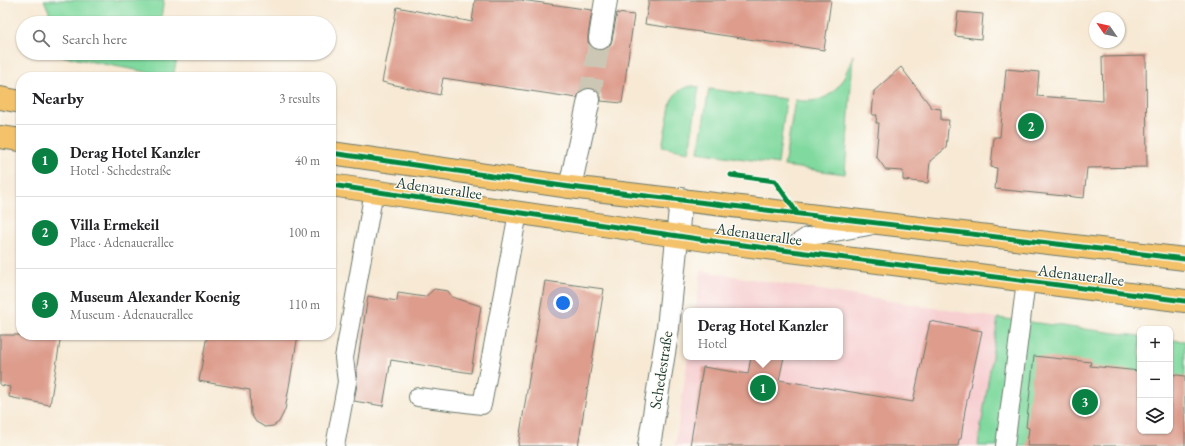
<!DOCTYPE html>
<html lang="en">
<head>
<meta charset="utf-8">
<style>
  :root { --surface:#fff; --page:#f6f6f6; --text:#202124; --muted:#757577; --line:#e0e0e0; --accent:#0b8043 }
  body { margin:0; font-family:"EB Garamond",serif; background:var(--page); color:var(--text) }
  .controls { position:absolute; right:12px; bottom:12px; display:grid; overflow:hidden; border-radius:8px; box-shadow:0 1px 3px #0004 }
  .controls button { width:36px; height:36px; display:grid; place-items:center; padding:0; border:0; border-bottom:1px solid var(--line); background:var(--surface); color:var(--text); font:20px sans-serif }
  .compass { position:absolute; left:1089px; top:12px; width:36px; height:36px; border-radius:50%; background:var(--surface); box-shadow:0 1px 3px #0004; rotate:304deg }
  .you { position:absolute; left:563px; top:303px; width:14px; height:14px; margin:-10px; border:3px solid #fff; border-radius:50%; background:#1a73e8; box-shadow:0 0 0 6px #1a73e833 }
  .badge { display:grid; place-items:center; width:26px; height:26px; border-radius:50%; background:var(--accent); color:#fff; font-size:13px; font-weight:700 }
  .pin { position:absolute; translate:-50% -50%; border:2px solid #fff; box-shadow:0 1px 4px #0006 }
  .popup { position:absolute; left:683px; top:308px; width:160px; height:52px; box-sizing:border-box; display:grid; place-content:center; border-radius:8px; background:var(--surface); filter:drop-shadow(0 1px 3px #0005); font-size:13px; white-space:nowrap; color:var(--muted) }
  .popup b { font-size:15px; color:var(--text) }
  .popup::after { content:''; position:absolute; left:50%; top:100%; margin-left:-8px; border:8px solid transparent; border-top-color:var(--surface) }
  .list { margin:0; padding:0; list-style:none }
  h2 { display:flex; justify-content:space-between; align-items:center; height:52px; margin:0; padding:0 16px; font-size:17px }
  h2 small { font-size:13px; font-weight:400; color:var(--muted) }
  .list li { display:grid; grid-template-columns:26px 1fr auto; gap:12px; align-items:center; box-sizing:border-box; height:72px; padding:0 16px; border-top:1px solid var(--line) }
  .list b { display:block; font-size:15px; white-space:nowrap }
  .list p { margin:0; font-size:13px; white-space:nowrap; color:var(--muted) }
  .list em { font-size:13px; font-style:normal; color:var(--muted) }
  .icon { flex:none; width:22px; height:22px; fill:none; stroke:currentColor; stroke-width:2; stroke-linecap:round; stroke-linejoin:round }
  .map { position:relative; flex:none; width:1185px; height:446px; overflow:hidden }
  .search { position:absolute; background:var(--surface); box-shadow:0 1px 3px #0004; left:16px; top:16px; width:320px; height:44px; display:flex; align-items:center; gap:10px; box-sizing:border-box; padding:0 14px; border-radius:22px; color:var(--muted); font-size:15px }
  .panel { position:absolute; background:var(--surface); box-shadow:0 1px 3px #0004; left:16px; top:72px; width:320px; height:268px; border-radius:16px }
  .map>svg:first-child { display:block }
  .built { fill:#f7cfd1 }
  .green { fill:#80d99f; stroke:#508b6a }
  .building { fill:#dd9c8c }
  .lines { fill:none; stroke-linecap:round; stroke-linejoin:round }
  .street-tunnel { stroke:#ccc7b4; stroke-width:22; stroke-dasharray:22 11; stroke-linecap:butt }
  .lane-casing { stroke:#6b796c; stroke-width:20 }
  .street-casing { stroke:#6b796c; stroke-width:24 }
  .primary-casing { stroke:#6b796c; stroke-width:24 }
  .lane { stroke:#fff; stroke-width:18 }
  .street { stroke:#fff; stroke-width:22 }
  .primary { stroke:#f3c26a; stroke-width:22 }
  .cycleway-casing { stroke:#fdfcf7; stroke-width:8 }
  .cycleway { stroke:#00873e; stroke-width:5 }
  .labels { text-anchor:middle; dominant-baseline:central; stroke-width:3; stroke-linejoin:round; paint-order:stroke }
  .street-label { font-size:16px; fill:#1f3d34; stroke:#fdfcf7 }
</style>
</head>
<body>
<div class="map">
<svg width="1185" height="446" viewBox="0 0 1185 446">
  <rect width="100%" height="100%" fill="#fdfcf7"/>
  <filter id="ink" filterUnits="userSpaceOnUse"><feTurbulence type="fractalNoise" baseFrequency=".025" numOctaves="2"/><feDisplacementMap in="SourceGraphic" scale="8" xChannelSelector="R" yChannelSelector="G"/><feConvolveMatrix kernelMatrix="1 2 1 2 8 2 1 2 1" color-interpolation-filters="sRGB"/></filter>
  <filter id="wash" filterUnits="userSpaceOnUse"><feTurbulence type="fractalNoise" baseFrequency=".012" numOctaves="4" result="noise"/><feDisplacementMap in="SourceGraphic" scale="16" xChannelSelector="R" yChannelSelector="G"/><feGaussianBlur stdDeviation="0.9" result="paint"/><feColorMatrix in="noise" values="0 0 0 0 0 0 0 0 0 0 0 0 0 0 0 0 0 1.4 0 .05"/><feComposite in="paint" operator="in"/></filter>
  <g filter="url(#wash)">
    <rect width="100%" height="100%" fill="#f7e9d4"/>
    <!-- built -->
    <path class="built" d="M 701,271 L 998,318 L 980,446 L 675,446 L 688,357 L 840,357 L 840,311 L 695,311 Z"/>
    <!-- green -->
    <path class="green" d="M 44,0 L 164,0 L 160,23 L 54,23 Z
      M 56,53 L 178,53 L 173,77 L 56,55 Z
      M 853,55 L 845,174 L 784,166 L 795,100 C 831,106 842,86 853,55 Z
      M 693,86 L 699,87 L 689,152 L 662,147 L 671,101 C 676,92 682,87 693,86 Z
      M 709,89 L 786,99 L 778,164 L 698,152 Z
      M 998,318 L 1140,336 L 1140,431 L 1170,431 L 1170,340 L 1185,341 L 1185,446 L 978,446 Z"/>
    <g id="blocks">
      <!-- building -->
      <path class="building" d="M 475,0 L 521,0 L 592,10 L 588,36 L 588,42 L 592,48 L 598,50 L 605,49 L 610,46 L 612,40 L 617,13 L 634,15 L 622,103 L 601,101 L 601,96 L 598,91 L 591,88 L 586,88 L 580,91 L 577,98 L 443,78 L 440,95 L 382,82 L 397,7 L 472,22 Z
        M 649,0 L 831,0 L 824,50 L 645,24 Z
        M 958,12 L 983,14 L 981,39 L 955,36 Z
        M 1146,56 L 1147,167 L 1087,168 L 1084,198 L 995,189 L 997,168 L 991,167 L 994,137 L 1000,137 L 1006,69 L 1039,72 L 1037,96 L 1103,101 L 1102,57 Z
        M 901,67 L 932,108 L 941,109 L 941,120 L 949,120 L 946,148 L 930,161 L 928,183 L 903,180 L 903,171 L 886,170 L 876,156 L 879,123 L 876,123 L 877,115 L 872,115 L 874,91 Z
        M 545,281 L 604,289 L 578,446 L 518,446 Z
        M 434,289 L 448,291 L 452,297 L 481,306 L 471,373 L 391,360 L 383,406 L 354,401 L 357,384 L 356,372 L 368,296 L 397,301 L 398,293 L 425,297 Z
        M 930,321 L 982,331 L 965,410 L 961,439 L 959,439 L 958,446 L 690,446 L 703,367 L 748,374 L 751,357 L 784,357 L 779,380 L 913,402 Z
        M 0,335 L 61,335 L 50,405 L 9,397 L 10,387 L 0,385 Z
        M 207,335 L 298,335 L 285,410 L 279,422 L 273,426 L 265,427 L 256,422 L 251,414 L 250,390 L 199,381 Z
        M 1034,356 L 1091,362 L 1090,366 L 1140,371 L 1140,431 L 1170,431 L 1170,374 L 1185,376 L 1185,446 L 1027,446 L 1029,428 L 1026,427 Z"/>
    </g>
  </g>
  <g filter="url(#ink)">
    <use href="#blocks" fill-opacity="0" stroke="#6b796c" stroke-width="1"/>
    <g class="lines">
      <!-- street-tunnel -->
      <path class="street-tunnel" d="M 589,100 L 600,38"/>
      <!-- lane casing -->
      <g class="lane-casing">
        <path id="lane" d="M 786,251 L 807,237 L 869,226
          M 418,397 L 482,405 L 518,213
          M 335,446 L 347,382 L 344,358 L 374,191
          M 1005,446 L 1026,281"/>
      </g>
      <!-- street casing -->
      <g class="street-casing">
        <path id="street" d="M 600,38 L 606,0
          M 570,187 L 589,100
          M 649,446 L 668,328 L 681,199"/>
      </g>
      <!-- primary casing -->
      <g class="primary-casing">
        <path id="primary" d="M 0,98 L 21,102
          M 0,137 L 21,140
          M 331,153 L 570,187 L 1185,259
          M 331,185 L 719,242 L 1185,301"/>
      </g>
      <!-- lane -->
      <use href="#lane" class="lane"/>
      <!-- street -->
      <use href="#street" class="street"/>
      <!-- primary -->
      <use href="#primary" class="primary"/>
      <!-- cycleway casing -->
      <g class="cycleway-casing">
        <path id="cycleway" d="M 331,153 L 570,187 L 1185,259
          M 731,175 L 775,181 L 797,213
          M 331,185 L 719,242 L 1185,301"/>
      </g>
      <!-- cycleway -->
      <use href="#cycleway" class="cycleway"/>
    </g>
  </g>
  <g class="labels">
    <!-- street labels -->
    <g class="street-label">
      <text transform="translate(439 188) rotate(8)">Adenauerallee</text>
      <text transform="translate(759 234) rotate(8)">Adenauerallee</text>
      <text transform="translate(1081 275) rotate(7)">Adenauerallee</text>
      <text transform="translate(661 370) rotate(-81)">Schedestraße</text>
    </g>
  </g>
</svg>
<div class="controls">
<button>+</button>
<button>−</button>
<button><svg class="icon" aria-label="layers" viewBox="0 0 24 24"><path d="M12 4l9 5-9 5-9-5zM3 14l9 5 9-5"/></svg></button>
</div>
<svg class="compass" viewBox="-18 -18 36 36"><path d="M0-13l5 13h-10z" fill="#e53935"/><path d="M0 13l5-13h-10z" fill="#757577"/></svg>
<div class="you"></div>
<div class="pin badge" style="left:763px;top:388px">1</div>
<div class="popup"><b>Derag Hotel Kanzler</b>Hotel</div>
<div class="pin badge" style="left:1031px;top:126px">2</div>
<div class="pin badge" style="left:1085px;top:402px">3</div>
<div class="search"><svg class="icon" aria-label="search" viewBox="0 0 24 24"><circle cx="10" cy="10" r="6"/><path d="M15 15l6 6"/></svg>Search here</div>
<section class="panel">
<h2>Nearby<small>3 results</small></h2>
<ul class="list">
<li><span class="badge">1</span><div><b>Derag Hotel Kanzler</b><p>Hotel · Schedestraße</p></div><em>40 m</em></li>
<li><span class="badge">2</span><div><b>Villa Ermekeil</b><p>Place · Adenauerallee</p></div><em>100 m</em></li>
<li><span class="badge">3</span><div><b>Museum Alexander Koenig</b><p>Museum · Adenauerallee</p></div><em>110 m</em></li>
</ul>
</section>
</div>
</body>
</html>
